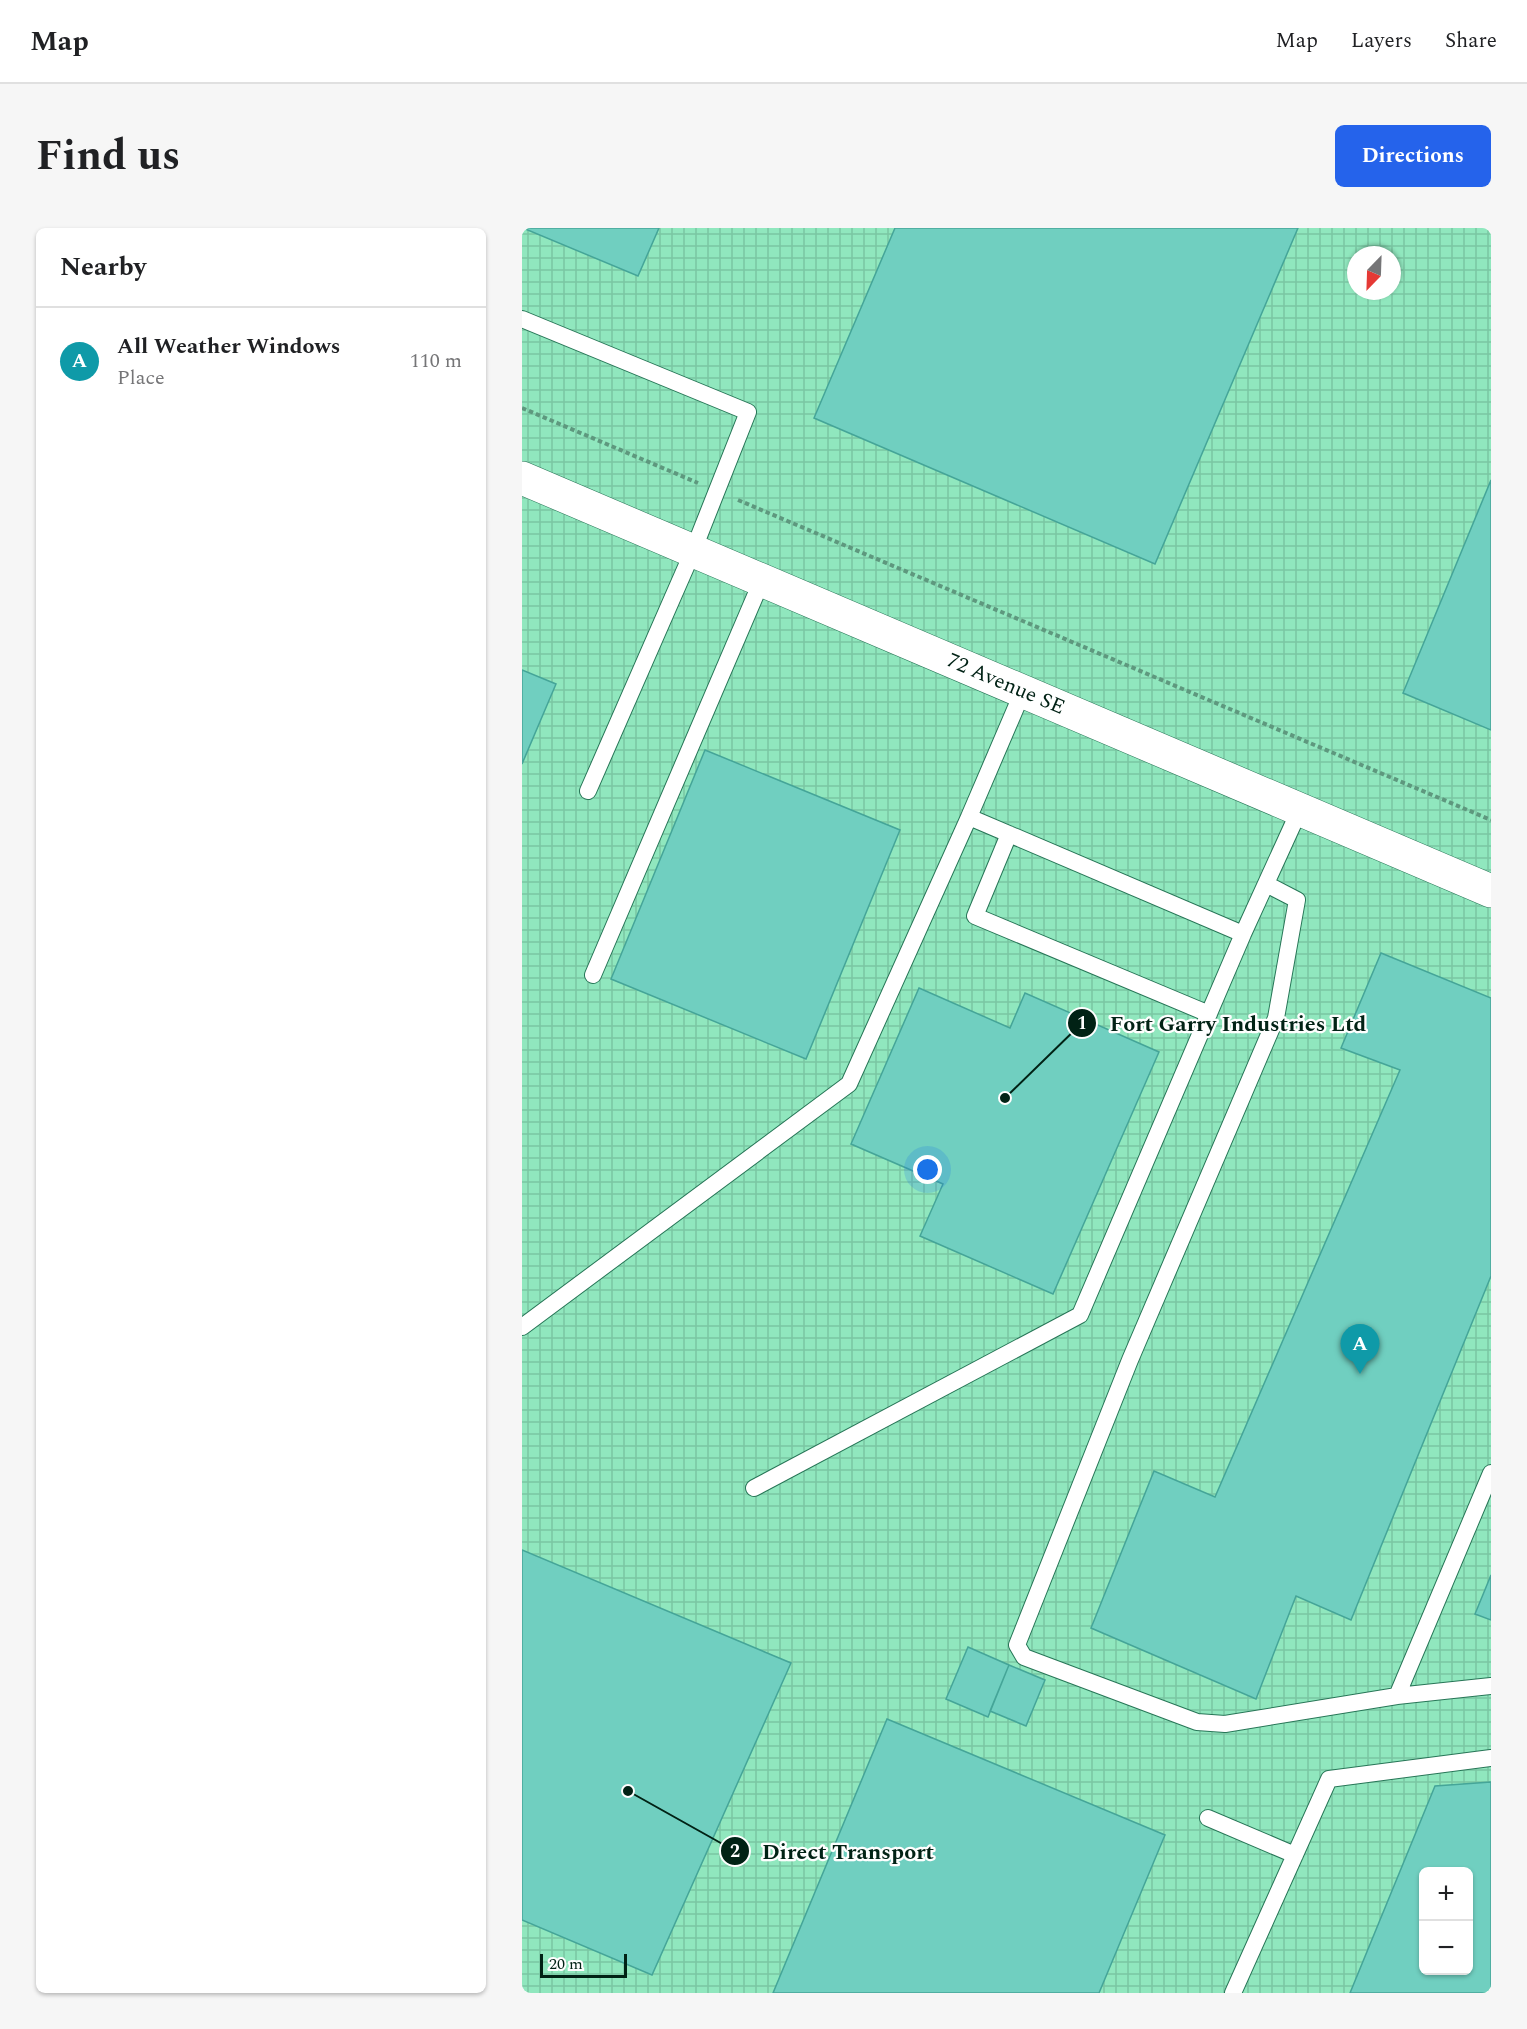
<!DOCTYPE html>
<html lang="en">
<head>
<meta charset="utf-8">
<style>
  :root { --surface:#fff; --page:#f6f6f6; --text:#202124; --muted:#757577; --line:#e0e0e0; --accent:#2563eb }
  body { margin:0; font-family:Spectral,serif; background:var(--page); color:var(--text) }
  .controls { position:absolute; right:18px; bottom:18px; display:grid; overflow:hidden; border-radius:9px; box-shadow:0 2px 4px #0004 }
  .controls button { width:54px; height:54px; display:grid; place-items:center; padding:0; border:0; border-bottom:2px solid var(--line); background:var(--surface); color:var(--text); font:30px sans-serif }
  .compass { position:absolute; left:825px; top:18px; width:54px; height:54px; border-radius:50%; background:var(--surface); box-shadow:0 2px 4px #0004; rotate:203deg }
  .scale { position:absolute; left:18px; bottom:15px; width:87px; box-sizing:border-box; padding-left:6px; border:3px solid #012215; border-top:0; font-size:16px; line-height:21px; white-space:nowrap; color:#012215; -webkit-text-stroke:4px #fefefe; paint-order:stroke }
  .you { position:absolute; left:406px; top:942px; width:21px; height:21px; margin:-15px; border:4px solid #fff; border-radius:50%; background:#1a73e8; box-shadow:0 0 0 9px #1a73e833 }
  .badge { display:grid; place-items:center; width:39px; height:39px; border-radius:50%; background:var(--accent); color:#fff; font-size:20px; font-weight:700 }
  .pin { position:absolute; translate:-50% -50px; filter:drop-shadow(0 2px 3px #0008) }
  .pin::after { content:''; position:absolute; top:32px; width:21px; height:18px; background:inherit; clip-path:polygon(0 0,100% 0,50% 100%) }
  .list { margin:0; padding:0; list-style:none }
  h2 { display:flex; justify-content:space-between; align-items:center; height:78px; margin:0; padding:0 24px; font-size:26px }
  h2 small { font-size:20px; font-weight:400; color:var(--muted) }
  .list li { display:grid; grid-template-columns:39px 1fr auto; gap:18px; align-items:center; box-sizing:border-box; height:108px; padding:0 24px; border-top:2px solid var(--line) }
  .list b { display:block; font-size:22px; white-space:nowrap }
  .list p { margin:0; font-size:20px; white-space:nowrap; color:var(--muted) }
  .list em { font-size:20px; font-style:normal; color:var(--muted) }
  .map { position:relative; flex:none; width:969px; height:1765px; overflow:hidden; border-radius:9px }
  header { display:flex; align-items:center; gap:36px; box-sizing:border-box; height:84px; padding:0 30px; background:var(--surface); border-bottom:2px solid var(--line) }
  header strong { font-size:28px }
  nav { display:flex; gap:33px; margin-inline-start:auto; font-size:21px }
  .intro { display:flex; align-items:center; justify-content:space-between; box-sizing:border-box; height:144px; padding:0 36px }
  h1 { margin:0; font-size:42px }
  .button { padding:15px 27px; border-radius:9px; background:var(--accent); color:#fff; font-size:21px; font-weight:700 }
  main { display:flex; gap:36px; padding:0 36px }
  aside { flex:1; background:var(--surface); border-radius:9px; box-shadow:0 2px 4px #0004 }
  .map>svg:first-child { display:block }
  .industrial { fill:url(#industrial-grid); fill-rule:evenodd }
  .building { fill:#70cfc0; stroke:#45a598; stroke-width:1.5; fill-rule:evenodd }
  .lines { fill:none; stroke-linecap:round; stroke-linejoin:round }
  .service-casing { stroke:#277657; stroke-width:18 }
  .tertiary-casing { stroke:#277657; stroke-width:34 }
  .path { stroke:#5e987e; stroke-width:4; stroke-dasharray:4.5 3; stroke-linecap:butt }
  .service { stroke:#fff; stroke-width:16 }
  .tertiary { stroke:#fff; stroke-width:33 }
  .labels { text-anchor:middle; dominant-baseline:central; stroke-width:4.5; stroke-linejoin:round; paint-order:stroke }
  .street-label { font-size:21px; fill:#012215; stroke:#fefefe }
  .leader { fill:none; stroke:#012215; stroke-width:2 }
  .callout-dot { fill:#012215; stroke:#fefefe; stroke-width:2 }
  .mark-label { font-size:18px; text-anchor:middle; font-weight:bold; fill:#fff }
  .callout-label { font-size:22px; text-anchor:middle; font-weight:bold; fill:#012215; stroke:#fefefe; stroke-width:4.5; stroke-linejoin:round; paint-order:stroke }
</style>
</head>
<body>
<header>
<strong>Map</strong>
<nav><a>Map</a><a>Layers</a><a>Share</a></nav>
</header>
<div class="intro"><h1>Find us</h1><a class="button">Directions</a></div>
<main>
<aside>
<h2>Nearby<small></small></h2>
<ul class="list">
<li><span class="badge" style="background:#0f9aa8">A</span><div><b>All Weather Windows</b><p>Place</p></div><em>110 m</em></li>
</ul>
</aside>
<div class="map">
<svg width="969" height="1765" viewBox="0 0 969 1765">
  <defs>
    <pattern id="industrial-grid" width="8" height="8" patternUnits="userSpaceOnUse" patternTransform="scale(1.5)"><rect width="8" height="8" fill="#90e7be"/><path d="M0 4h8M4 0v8" fill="none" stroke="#7ac6a2"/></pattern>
  </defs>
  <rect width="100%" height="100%" fill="#a3f1cc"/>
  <!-- industrial -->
  <path class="industrial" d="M 0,0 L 969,0 L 969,1765 L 0,1765 ZM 834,27 L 870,27 L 870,63 L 834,63 ZM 902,1644 L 946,1644 L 946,1742 L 902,1742 Z"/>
  <!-- building -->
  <path class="building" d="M 1,0 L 137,0 L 116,48 Z
    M 373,0 L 776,0 L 633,336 L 292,190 Z
    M 969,252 L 969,502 L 881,465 Z
    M 0,442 L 34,456 L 0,536 Z
    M 183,522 L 378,602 L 284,831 L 89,751 Z
    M 859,725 L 969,770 L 969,1048 L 829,1392 L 774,1368 L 734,1471 L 569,1400 L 632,1243 L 693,1269 L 878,842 L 819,820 Z
    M 397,760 L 488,800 L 503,765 L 637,824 L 531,1066 L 398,1008 L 421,956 L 329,916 Z
    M 0,1322 L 269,1435 L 130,1747 L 0,1692 Z
    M 969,1347 L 969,1392 L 953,1386 Z
    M 446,1419 L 487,1437 L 466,1489 L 424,1471 Z
    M 487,1437 L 523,1452 L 504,1498 L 468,1483 Z
    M 365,1491 L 643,1607 L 577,1765 L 251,1765 Z
    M 969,1554 L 969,1765 L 828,1765 L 913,1558 ZM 902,1644 L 946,1644 L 946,1742 L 902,1742 Z"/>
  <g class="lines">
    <!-- service casing -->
    <g class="service-casing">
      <path id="service" d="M 0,91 L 226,184 L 171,323 L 66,563
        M 501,463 L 447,589 L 721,706 L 778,581
        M 487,606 L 453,688 L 687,786
        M 744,656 L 775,672 L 754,790 L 608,1132 L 495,1417 L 502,1429 L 675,1494 L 703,1496 L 875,1468
        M 71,747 L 240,352
        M 0,1099 L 327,856 L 447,589
        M 969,1245 L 875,1468 L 969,1458
        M 232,1260 L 558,1087 L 721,706
        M 686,1590 L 773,1627
        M 711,1765 L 807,1551 L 969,1530"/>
    </g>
    <!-- tertiary casing -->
    <g class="tertiary-casing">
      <g id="tertiary">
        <path id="s1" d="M 0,250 L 969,663"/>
      </g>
    </g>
    <!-- path -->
    <path class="path" d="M 0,180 L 176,255
      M 216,272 L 969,592"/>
    <!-- service -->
    <use href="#service" class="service"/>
    <!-- tertiary -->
    <use href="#tertiary" class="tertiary"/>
  </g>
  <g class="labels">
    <!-- street labels -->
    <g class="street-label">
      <text stroke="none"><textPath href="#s1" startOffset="526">72 Avenue SE</textPath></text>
    </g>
  </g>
  <!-- callouts -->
  <path class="leader" d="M483 870L560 795M106 1563L213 1623"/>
  <g class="callout-dot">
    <circle cx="483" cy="870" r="6"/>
    <circle cx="106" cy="1563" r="6"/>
    <circle cx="560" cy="795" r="15"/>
    <circle cx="213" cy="1623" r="15"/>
  </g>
  <g class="mark-label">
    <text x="560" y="801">1</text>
    <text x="213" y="1629">2</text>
  </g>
  <g class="callout-label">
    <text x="716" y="803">Fort Garry Industries Ltd</text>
    <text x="326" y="1631">Direct Transport</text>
  </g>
</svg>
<div class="controls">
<button>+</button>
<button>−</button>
</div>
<svg class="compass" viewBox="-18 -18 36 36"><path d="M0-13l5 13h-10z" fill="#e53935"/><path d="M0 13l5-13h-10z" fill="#757577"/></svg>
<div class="scale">20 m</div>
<div class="you"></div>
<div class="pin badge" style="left:838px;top:1146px;background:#0f9aa8">A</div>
</div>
</main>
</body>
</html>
